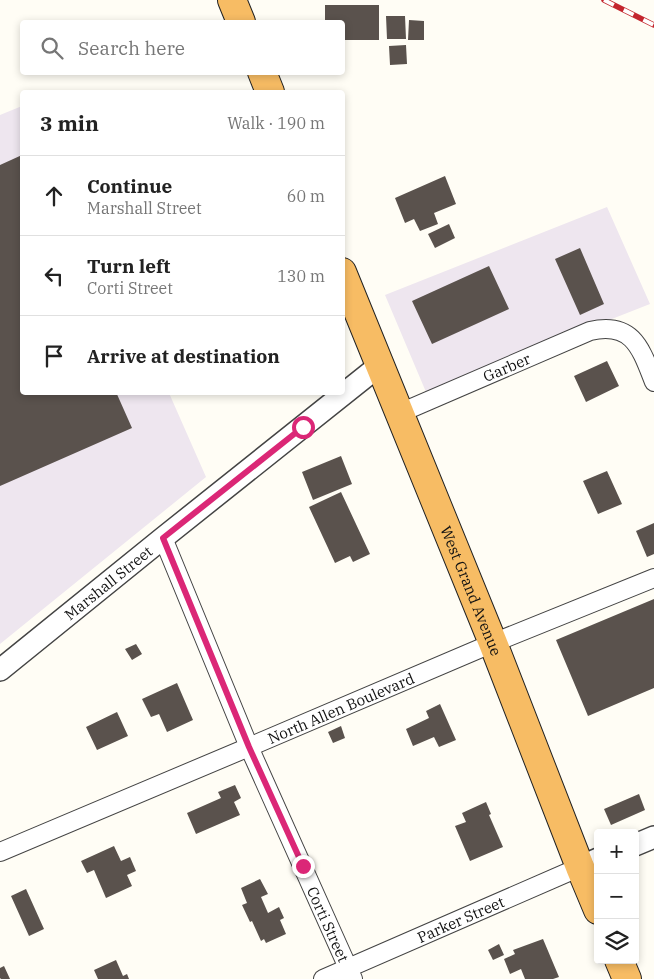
<!DOCTYPE html>
<html lang="en">
<head>
<meta charset="utf-8">
<style>
  :root { --surface:#fff; --page:#f2f2f2; --text:#222; --muted:#767676; --line:#e0e0e0 }
  body { margin:0; font-family:"IBM Plex Serif",serif; background:var(--page); color:var(--text) }
  .controls { position:absolute; right:15px; bottom:15px; display:grid; overflow:hidden; border-radius:5px; box-shadow:0 2px 8px #0003 }
  .controls button { width:45px; height:45px; display:grid; place-items:center; padding:0; border:0; border-bottom:1px solid var(--line); background:var(--surface); color:var(--text); font:25px sans-serif }
  .stop { position:absolute; width:15px; height:15px; margin:-11px; border:4px solid #db2777; border-radius:50%; background:#fff }
  .stop.end { background:#db2777; border-color:#fff; box-shadow:0 1px 5px #0008 }
  .list { margin:0; padding:0; list-style:none }
  h2 { display:flex; justify-content:space-between; align-items:center; height:65px; margin:0; padding:0 20px; font-size:21px }
  h2 small { font-size:16px; font-weight:400; color:var(--muted) }
  .list li { display:grid; grid-template-columns:32px 1fr auto; gap:15px; align-items:center; box-sizing:border-box; height:80px; padding:0 20px; border-top:1px solid var(--line) }
  .list b { display:block; font-size:19px; white-space:nowrap }
  .list p { margin:0; font-size:16px; white-space:nowrap; color:var(--muted) }
  .list em { font-size:16px; font-style:normal; color:var(--muted) }
  .icon { flex:none; width:28px; height:28px; fill:none; stroke:currentColor; stroke-width:2; stroke-linecap:round; stroke-linejoin:round }
  .map { position:relative; flex:none; width:654px; height:979px; overflow:hidden }
  .search { position:absolute; background:var(--surface); box-shadow:0 2px 8px #0003; left:20px; top:20px; width:325px; height:55px; display:flex; align-items:center; gap:12px; box-sizing:border-box; padding:0 18px; border-radius:5px; color:var(--muted); font-size:19px }
  .panel { position:absolute; background:var(--surface); box-shadow:0 2px 8px #0003; left:20px; top:90px; width:325px; height:305px; border-radius:5px }
  .map>svg:first-child { display:block }
  .industrial { fill:#eee6ef }
  .building { fill:#5a524d }
  .lines { fill:none; stroke-linecap:round; stroke-linejoin:round }
  .minor-casing { stroke:#444; stroke-width:20 }
  .tertiary-casing { stroke:#444; stroke-width:24 }
  .trunk-casing { stroke:#222; stroke-width:30 }
  .minor { stroke:#fff; stroke-width:18 }
  .tertiary { stroke:#fff; stroke-width:21 }
  .trunk { stroke:#f7bc64; stroke-width:28 }
  .rail-casing { stroke:#c4262e; stroke-width:5.5 }
  .rail { stroke:#fff; stroke-width:4; stroke-dasharray:11; stroke-linecap:butt }
  .route { stroke:#db2777; stroke-width:6 }
  .labels { text-anchor:middle; dominant-baseline:central; stroke-width:5; stroke-linejoin:round; paint-order:stroke }
  .street-label { font-size:15px; fill:#111; stroke:#fff }
</style>
</head>
<body>
<div class="map">
<svg width="654" height="979" viewBox="0 0 654 979">
  <rect width="100%" height="100%" fill="#fffdf5"/>
  <!-- industrial -->
  <path class="industrial" d="M 22,106 L 22,392 L 169,393 L 206,477 L 0,644 L 0,115 Z
    M 607,207 L 650,304 L 426,392 L 385,295 Z"/>
  <!-- building -->
  <path class="building" d="M 325,5 L 379,5 L 379,40 L 344,40 L 342,22 L 325,22 Z
    M 386,16 L 405,16 L 406,39 L 387,39 Z
    M 409,20 L 424,21 L 424,40 L 408,40 Z
    M 406,45 L 407,64 L 390,65 L 389,46 Z
    M 22,155 L 22,392 L 116,392 L 132,428 L 0,486 L 0,165 Z
    M 445,176 L 456,204 L 434,213 L 438,224 L 420,231 L 414,219 L 405,223 L 395,198 Z
    M 449,224 L 455,238 L 435,248 L 428,234 Z
    M 580,248 L 604,304 L 580,315 L 555,259 Z
    M 489,266 L 509,309 L 432,344 L 412,301 Z
    M 607,361 L 619,386 L 586,402 L 574,376 Z
    M 341,456 L 352,484 L 313,500 L 302,472 Z
    M 607,471 L 622,504 L 598,514 L 583,481 Z
    M 341,492 L 370,554 L 353,562 L 350,556 L 335,563 L 309,507 Z
    M 654,523 L 654,554 L 647,557 L 636,531 Z
    M 654,599 L 654,688 L 588,716 L 556,640 Z
    M 136,644 L 142,654 L 132,660 L 125,649 Z
    M 177,683 L 193,720 L 167,732 L 159,714 L 151,717 L 142,699 Z
    M 440,704 L 456,740 L 439,747 L 434,737 L 413,746 L 406,729 L 429,718 L 426,711 Z
    M 117,712 L 128,736 L 97,750 L 86,727 Z
    M 341,726 L 345,738 L 333,743 L 328,732 Z
    M 235,785 L 241,798 L 234,802 L 240,815 L 196,834 L 187,813 L 221,798 L 218,792 Z
    M 639,794 L 645,810 L 611,825 L 604,809 Z
    M 486,802 L 491,814 L 489,815 L 503,847 L 470,861 L 455,826 L 466,822 L 462,813 Z
    M 114,846 L 121,861 L 130,857 L 136,871 L 127,875 L 132,886 L 106,898 L 94,870 L 87,873 L 81,861 Z
    M 260,879 L 268,894 L 261,897 L 268,913 L 279,907 L 284,918 L 280,920 L 286,934 L 266,943 L 264,939 L 261,941 L 252,921 L 250,922 L 242,905 L 247,903 L 241,888 Z
    M 26,889 L 44,929 L 29,936 L 11,896 Z
    M 543,939 L 559,977 L 553,979 L 525,979 L 521,969 L 510,974 L 504,959 L 515,954 L 513,950 Z
    M 499,944 L 504,955 L 493,960 L 488,950 Z
    M 116,960 L 123,976 L 127,974 L 129,979 L 98,979 L 94,970 Z
    M 4,966 L 10,979 L 1,979 L 0,978 L 0,968 Z"/>
  <g class="lines">
    <!-- minor casing -->
    <g class="minor-casing">
      <g id="minor">
        <path id="s1" d="M 400,413 L 590,331 C 633,321 641,349 654,382"/>
        <path id="s2" d="M 163,538 L 249,747 L 353,979"/>
        <path id="s3" d="M 0,852 L 249,747 L 493,643 L 654,578"/>
        <path id="s4" d="M 323,979 L 580,867"/>
      </g>
    </g>
    <!-- tertiary casing -->
    <g class="tertiary-casing">
      <g id="tertiary">
        <path id="s5" d="M 0,670 L 163,538 L 380,365"/>
        <path d="M 635,845 L 654,837"/>
        <path d="M 580,867 L 598,859"/>
      </g>
    </g>
    <!-- trunk casing -->
    <g class="trunk-casing">
      <g id="trunk">
        <path d="M 232,0 L 241,22"/>
        <path d="M 262,72 L 270,92"/>
        <path id="s6" d="M 342,272 L 493,643 L 580,867 L 598,910"/>
        <path d="M 619,960 L 627,979"/>
      </g>
    </g>
    <!-- minor -->
    <use href="#minor" class="minor"/>
    <!-- tertiary -->
    <use href="#tertiary" class="tertiary"/>
    <!-- trunk -->
    <use href="#trunk" class="trunk"/>
    <!-- rail casing -->
    <g class="rail-casing">
      <path id="rail" d="M 604,0 L 654,25"/>
    </g>
    <!-- rail -->
    <use href="#rail" class="rail"/>
  </g>
  <g class="lines">
    <!-- route -->
    <path class="route" d="M 303,427 L 163,538 L 249,747 L 303,866"/>
  </g>
  <g class="labels">
    <!-- street labels -->
    <g class="street-label">
      <text stroke="none"><textPath href="#s1" startOffset="116">Garber</textPath></text>
      <text stroke="none"><textPath href="#s5" startOffset="139">Marshall Street</textPath></text>
      <text stroke="none"><textPath href="#s6" startOffset="344">West Grand Avenue</textPath></text>
      <text stroke="none"><textPath href="#s3" startOffset="370">North Allen Boulevard</textPath></text>
      <text stroke="none"><textPath href="#s4" startOffset="150">Parker Street</textPath></text>
      <text stroke="none"><textPath href="#s2" startOffset="420">Corti Street</textPath></text>
    </g>
  </g>
</svg>
<div class="controls">
<button>+</button>
<button>−</button>
<button><svg class="icon" aria-label="layers" viewBox="0 0 24 24"><path d="M12 4l9 5-9 5-9-5zM3 14l9 5 9-5"/></svg></button>
</div>
<div class="stop" style="left:303px;top:427px"></div>
<div class="stop end" style="left:303px;top:866px"></div>
<div class="search"><svg class="icon" aria-label="search" viewBox="0 0 24 24"><circle cx="10" cy="10" r="6"/><path d="M15 15l6 6"/></svg>Search here</div>
<section class="panel">
<h2>3 min<small>Walk · 190 m</small></h2>
<ul class="list">
<li><svg class="icon" aria-label="ahead" viewBox="0 0 24 24"><path d="M12 20V5M6 11l6-6 6 6"/></svg><div><b>Continue</b><p>Marshall Street</p></div><em>60 m</em></li>
<li><svg class="icon" aria-label="left" viewBox="0 0 24 24"><path d="M17 20v-9H6M10 6l-5 5 5 5"/></svg><div><b>Turn left</b><p>Corti Street</p></div><em>130 m</em></li>
<li><svg class="icon" aria-label="arrive" viewBox="0 0 24 24"><path d="M6 21V4h12l-3 4 3 4H6"/></svg><div><b>Arrive at destination</b></div></li>
</ul>
</section>
</div>
</body>
</html>
